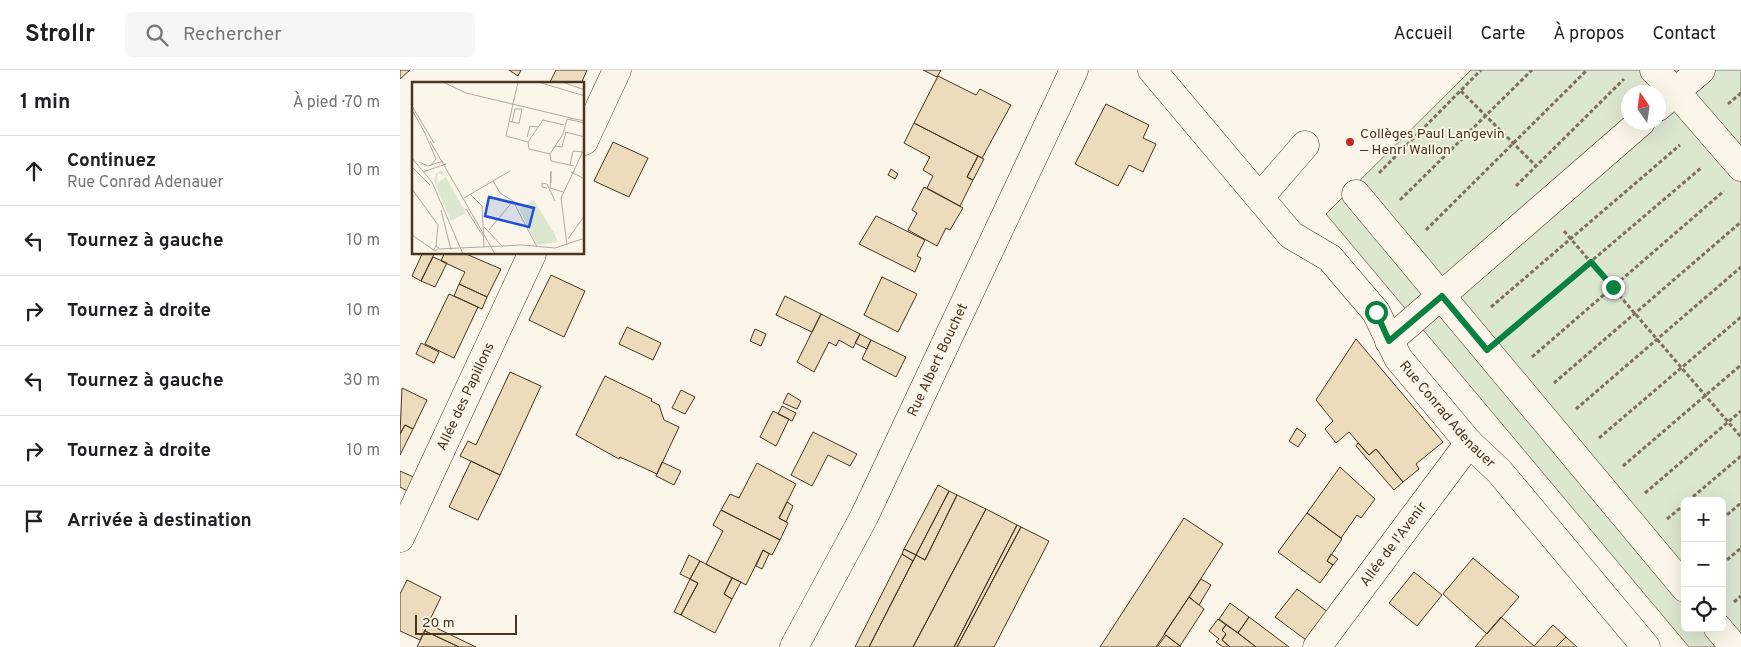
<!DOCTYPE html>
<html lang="fr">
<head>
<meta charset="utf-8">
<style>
  :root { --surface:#fff; --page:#f6f6f6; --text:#202124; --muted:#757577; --line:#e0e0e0 }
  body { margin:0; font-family:Overpass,sans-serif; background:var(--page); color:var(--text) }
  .controls { position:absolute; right:15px; bottom:15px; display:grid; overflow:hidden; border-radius:8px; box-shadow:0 5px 20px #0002 }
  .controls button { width:45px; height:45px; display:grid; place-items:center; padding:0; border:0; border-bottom:1px solid var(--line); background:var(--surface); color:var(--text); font:25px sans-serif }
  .compass { position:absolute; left:1221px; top:15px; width:45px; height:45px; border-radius:50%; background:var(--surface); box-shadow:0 5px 20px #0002; rotate:347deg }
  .scale { position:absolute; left:15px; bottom:12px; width:102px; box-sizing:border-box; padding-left:5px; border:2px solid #4a3520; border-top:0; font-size:14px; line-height:18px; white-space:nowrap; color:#4a3520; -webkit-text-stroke:4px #fbf6e9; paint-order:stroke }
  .stop { position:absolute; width:15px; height:15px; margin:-11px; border:4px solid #0b8043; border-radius:50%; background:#fff }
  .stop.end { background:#0b8043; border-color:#fff; box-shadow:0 1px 5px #0008 }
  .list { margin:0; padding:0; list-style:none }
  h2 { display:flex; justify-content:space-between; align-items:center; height:65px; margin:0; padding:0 20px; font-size:21px }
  h2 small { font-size:16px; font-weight:400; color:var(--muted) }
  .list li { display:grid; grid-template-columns:32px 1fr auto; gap:15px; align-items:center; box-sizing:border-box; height:70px; padding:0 20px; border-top:1px solid var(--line) }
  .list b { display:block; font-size:19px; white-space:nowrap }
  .list p { margin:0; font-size:16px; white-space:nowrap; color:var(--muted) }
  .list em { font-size:16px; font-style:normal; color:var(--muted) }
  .icon { flex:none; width:28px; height:28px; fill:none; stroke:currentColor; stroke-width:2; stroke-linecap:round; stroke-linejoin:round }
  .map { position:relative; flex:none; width:1341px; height:577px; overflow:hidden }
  header { display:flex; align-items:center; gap:30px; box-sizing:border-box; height:70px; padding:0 25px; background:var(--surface); border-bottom:1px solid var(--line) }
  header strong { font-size:24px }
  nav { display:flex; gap:28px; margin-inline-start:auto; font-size:18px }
  .search { width:350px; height:45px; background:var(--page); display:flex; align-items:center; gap:12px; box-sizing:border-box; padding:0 18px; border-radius:8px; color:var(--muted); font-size:19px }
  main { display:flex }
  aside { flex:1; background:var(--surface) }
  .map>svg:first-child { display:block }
  .green { fill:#dce7d0; stroke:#887966; fill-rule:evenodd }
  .building { fill:#ecdcbc; stroke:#4a3520 }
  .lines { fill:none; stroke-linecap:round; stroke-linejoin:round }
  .minor-casing { stroke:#4a3520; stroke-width:29 }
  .path { stroke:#7f6f5c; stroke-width:3; stroke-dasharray:4 2.5; stroke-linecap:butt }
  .minor { stroke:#fbf6e9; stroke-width:28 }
  .route { stroke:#0b8043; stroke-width:6 }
  .poi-dot { fill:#c62828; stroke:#fbf6e9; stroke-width:2 }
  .labels { text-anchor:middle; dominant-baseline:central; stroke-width:4; stroke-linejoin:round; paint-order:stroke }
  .poi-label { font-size:14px; fill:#4a3520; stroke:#fbf6e9; text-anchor:start }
  .street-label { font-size:14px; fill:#4a3520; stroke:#fbf6e9 }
  .inset-road { fill:none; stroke:#b4a999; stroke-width:1 }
  .view { fill:#1d4ed8; fill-opacity:0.15; stroke:#1d4ed8; stroke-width:2.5 }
  .inset-edge { fill:none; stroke:#4a3520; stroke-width:2.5 }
</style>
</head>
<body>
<header>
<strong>Strollr</strong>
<div class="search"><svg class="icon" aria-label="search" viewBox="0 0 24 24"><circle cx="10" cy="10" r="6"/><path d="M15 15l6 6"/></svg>Rechercher</div>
<nav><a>Accueil</a><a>Carte</a><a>À propos</a><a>Contact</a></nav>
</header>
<main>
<aside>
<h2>1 min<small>À pied · 70 m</small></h2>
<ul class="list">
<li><svg class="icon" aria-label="ahead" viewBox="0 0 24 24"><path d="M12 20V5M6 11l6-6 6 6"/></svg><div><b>Continuez</b><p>Rue Conrad Adenauer</p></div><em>10 m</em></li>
<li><svg class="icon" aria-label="left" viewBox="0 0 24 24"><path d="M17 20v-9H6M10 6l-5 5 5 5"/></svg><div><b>Tournez à gauche</b></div><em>10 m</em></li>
<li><svg class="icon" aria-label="right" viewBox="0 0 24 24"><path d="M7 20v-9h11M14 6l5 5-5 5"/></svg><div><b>Tournez à droite</b></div><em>10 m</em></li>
<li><svg class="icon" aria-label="left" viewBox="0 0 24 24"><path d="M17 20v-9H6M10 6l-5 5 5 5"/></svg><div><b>Tournez à gauche</b></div><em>30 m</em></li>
<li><svg class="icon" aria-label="right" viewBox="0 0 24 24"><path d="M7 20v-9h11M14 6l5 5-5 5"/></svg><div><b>Tournez à droite</b></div><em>10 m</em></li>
<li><svg class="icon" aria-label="arrive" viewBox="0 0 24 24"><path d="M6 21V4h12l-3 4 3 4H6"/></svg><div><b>Arrivée à destination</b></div></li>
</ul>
</aside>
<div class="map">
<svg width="1341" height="577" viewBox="0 0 1341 577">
  <rect width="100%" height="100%" fill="#fbf6e9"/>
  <!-- green -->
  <path class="green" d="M 1071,0 L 1341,0 L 1341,577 L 1289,577 L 926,144 ZM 1228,22 L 1258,22 L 1258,52 L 1228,52 ZM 1285,431 L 1322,431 L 1322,558 L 1285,558 Z"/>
  <!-- building -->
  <path class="building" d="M 0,0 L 10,0 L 0,9 Z
    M 109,0 L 121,0 L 118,6 Z
    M 156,0 L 187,0 L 181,14 L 149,14 Z
    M 523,0 L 541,0 L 537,7 Z
    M 538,6 L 576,25 L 580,19 L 611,35 L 582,88 L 514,53 Z
    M 706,34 L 749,55 L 743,68 L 756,74 L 743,102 L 729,95 L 718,116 L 675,94 Z
    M 514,53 L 578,86 L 567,107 L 573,110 L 560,136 L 527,118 L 533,106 L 523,100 L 530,87 L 504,73 Z
    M 213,72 L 248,88 L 229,127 L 194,111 Z
    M 578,86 L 584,89 L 573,110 L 567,107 Z
    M 491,99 L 498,104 L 495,109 L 488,105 Z
    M 524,117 L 563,138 L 550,160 L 546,158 L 537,176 L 508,160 L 517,143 L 512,140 Z
    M 476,146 L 525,170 L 517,186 L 521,188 L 515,202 L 459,174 Z
    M 22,184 L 34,184 L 21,211 L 12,206 Z
    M 44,184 L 66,184 L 101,199 L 87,227 L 59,214 L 65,202 L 41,191 Z
    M 33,187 L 47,193 L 35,217 L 21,211 Z
    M 151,205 L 185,221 L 164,267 L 129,250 Z
    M 482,207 L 517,224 L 498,262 L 464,245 Z
    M 59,214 L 87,227 L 82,239 L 54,226 Z
    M 49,224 L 78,237 L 54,288 L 25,274 Z
    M 385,226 L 421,244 L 412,262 L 376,245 Z
    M 421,244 L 460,264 L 453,278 L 439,270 L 436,276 L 429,272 L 414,302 L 397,292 Z
    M 227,257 L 261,273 L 253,290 L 219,274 Z
    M 355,259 L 366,264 L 361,276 L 350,271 Z
    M 460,264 L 471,270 L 467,279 L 455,273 Z
    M 956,269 L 1043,372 L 1016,394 L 1019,399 L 1003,412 L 976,379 L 969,385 L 949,362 L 936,373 L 925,359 L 933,351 L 916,330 Z
    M 471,270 L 506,287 L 496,307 L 462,289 Z
    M 21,273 L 39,282 L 34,293 L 16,284 Z
    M 110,302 L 141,316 L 100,405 L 60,386 L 68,371 L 76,375 Z
    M 205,306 L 252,329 L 251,331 L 259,335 L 264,350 L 279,357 L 257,404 L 220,387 L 219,389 L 176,365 Z
    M 2,318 L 27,330 L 13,359 L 5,355 L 0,364 Z
    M 281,320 L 295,327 L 285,344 L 272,338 Z
    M 388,323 L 401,331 L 397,339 L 383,333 Z
    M 382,336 L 396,343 L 392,351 L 378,344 Z
    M 373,341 L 389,349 L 376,376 L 360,367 Z
    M 5,355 L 13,359 L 0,385 L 0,364 Z
    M 897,358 L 906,365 L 898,377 L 889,371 Z
    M 413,362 L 457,384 L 450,396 L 428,385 L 412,416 L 391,405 Z
    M 958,373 L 969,385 L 976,379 L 1003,412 L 994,420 L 956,376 Z
    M 71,391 L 100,405 L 78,450 L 49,437 Z
    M 262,392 L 281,401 L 274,415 L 256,406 Z
    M 357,393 L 396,414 L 379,448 L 388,453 L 380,470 L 321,440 L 330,424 L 339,428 Z
    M 940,397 L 975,429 L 961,448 L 957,445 L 941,468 L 907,443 Z
    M 0,401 L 18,409 L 11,423 L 0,417 Z
    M 538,415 L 549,421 L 516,485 L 504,479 Z
    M 549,421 L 557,425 L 525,490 L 516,485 Z
    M 557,425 L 586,439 L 513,577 L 469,577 L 516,485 L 525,490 Z
    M 387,432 L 393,436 L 386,452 L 379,448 Z
    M 586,439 L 617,455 L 554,577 L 513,577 Z
    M 321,440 L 380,470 L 372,485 L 363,480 L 346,515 L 306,494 L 323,461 L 313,455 Z
    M 907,443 L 942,469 L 927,491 L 933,495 L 920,513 L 878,482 Z
    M 784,448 L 823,474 L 789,527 L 756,577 L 700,577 Z
    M 617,455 L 621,457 L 557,577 L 554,577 Z
    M 621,457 L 649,471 L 594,577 L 557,577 Z
    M 504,479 L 516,485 L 513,491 L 502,484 Z
    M 363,480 L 369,484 L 362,499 L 356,496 Z
    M 502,484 L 513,491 L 469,577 L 455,577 Z
    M 931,484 L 938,489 L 933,495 L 927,491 Z
    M 289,485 L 300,491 L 290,509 L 280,504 Z
    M 1073,488 L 1119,527 L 1087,564 L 1043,524 Z
    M 300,491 L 332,508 L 324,524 L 332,529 L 315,563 L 281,545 L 298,513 L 290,509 Z
    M 1014,502 L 1042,525 L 1017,556 L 989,533 Z
    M 332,508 L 341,512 L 332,529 L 324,524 Z
    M 290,509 L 298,513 L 281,545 L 274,542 Z
    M 801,509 L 811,515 L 799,535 L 789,527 Z
    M 7,510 L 41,527 L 20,570 L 0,561 L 0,524 Z
    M 897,519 L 932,545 L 910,573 L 875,547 Z
    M 789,527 L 804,539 L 780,576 L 764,564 Z
    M 830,533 L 849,547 L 838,563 L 819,549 Z
    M 849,547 L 889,577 L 856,577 L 838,563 Z
    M 1101,547 L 1134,576 L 1153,555 L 1166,567 L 1156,577 L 1075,577 Z
    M 818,549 L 826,555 L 822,560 L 826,564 L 822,570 L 830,577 L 823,577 L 816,572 L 819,569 L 809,561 Z
    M 28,554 L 76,577 L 59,577 L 25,561 Z
    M 826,555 L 838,563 L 856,577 L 830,577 L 822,570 L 826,564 L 822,560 Z
    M 25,561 L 59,577 L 17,577 Z
    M 766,565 L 780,576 L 781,577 L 757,577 Z
    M 1166,567 L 1177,577 L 1156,577 Z"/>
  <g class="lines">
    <!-- minor casing -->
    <g class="minor-casing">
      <g id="minor">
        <path id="s1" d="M 752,0 L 891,165 L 930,188 L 976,242 L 998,288 L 1069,373 L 1099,401 L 1246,577"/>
        <path d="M 1254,0 L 1276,22 L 1341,97"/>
        <path d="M 1258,37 L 1301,0"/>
        <path d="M 184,71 L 217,0"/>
        <path d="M 956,124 L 1285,518"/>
        <path d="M 860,127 L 905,75"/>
        <path d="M 989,271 L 1241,52"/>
        <path id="s2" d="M 0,468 L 132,184"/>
        <path d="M 1318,558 L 1334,577"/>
        <path id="s3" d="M 394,577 L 464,447 L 674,0"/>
        <path id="s4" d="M 917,577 L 1069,373"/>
      </g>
    </g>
    <!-- path -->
    <path class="path" d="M 1061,21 L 1136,96
      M 1328,34 L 1341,23
      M 979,103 L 1081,0
      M 1116,116 L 1224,9
      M 1000,130 L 1132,0
      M 1026,160 L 1187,0
      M 1164,161 L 1341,367
      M 1091,237 L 1280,75
      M 1109,261 L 1301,98
      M 1132,287 L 1324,121
      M 1154,313 L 1341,152
      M 1176,339 L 1341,197
      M 1199,368 L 1341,247
      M 1223,396 L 1341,295
      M 1245,423 L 1341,341
      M 1288,431 L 1341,386
      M 1267,449 L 1285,434
      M 1322,449 L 1341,433
      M 1322,494 L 1341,478
      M 1334,532 L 1341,526"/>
    <!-- minor -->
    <use href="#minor" class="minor"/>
  </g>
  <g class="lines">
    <!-- route -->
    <path class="route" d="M 976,242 L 989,271 L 1042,226 L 1087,280 L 1191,192 L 1213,217"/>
  </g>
  <!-- markers -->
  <circle class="poi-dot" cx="950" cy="72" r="5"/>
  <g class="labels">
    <!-- poi labels -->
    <g class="poi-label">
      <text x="960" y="64">Collèges Paul Langevin<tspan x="960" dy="16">— Henri Wallon</tspan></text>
    </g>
    <!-- street labels -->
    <g class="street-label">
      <text stroke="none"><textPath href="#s3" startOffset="321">Rue Albert Bouchet</textPath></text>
      <text stroke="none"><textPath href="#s2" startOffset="156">Allée des Papillons</textPath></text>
      <text stroke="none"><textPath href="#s1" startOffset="458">Rue Conrad Adenauer</textPath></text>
      <text stroke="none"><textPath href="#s4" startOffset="128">Allée de l'Avenir</textPath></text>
    </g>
  </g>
  <!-- overview -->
  <g transform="translate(12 12)">
    <rect width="172" height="172" fill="#fbf6e9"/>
    <path d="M 29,88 L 31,90 L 33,94 L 26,91 L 25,101 L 34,95 L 54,131 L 39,139 L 22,99 L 24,91 ZM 122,118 L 142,151 L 146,160 L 125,163 L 107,127 Z" fill="#dce7d0"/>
    <path class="inset-road" d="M 31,0 L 54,11 L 159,36M 126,0 L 173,14M 150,0 L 173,8M 102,17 L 94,54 L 116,60M 102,18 L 106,0M 0,24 L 22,61M 0,28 L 13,51M 158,36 L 173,39M 97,39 L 100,40 L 105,41 L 107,41 L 110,27 L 103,27 L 100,40M 12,49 L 24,77 L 18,84M 153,50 L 173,55M 115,55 L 118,44 L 126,45M 18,59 L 83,172M 116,60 L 117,67 L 138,72 L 139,79 L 162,84M 116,60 L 131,38 L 152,43M 143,64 L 150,65 L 154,50M 138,72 L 151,52 L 155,37 L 173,41M 0,76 L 20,100 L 51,172M 7,80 L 16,84 L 31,79M 158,83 L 161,69 L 170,70M 0,85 L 18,103M 11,90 L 34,82M 159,90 L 173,97M 81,99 L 88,111 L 101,119 L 125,165M 139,101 L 139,89 L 138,106 L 151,110M 135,106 L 130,105 L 130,101 L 135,102 L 143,119M 0,107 L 26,143 L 24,164M 58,112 L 70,124 L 72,165M 52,116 L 98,89M 54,127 L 71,154M 29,128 L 39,168M 72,145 L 91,165M 77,148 L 101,119M 0,153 L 23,169 L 27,166 L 24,164 L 22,168M 156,157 L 173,133M 155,163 L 149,116 L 173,65M 27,167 L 110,163 L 143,166 L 173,156"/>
    <path class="view" d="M 77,115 L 122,126 L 117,145 L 73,134 Z"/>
    <rect width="172" height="172" class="inset-edge"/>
  </g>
</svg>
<div class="controls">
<button>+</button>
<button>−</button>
<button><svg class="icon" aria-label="locate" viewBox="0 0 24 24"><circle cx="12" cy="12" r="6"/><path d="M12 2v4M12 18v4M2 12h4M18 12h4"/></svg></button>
</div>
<svg class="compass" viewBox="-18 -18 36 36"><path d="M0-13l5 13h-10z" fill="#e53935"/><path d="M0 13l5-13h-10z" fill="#757577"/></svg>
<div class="scale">20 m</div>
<div class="stop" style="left:976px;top:242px"></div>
<div class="stop end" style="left:1213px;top:217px"></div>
</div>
</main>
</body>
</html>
